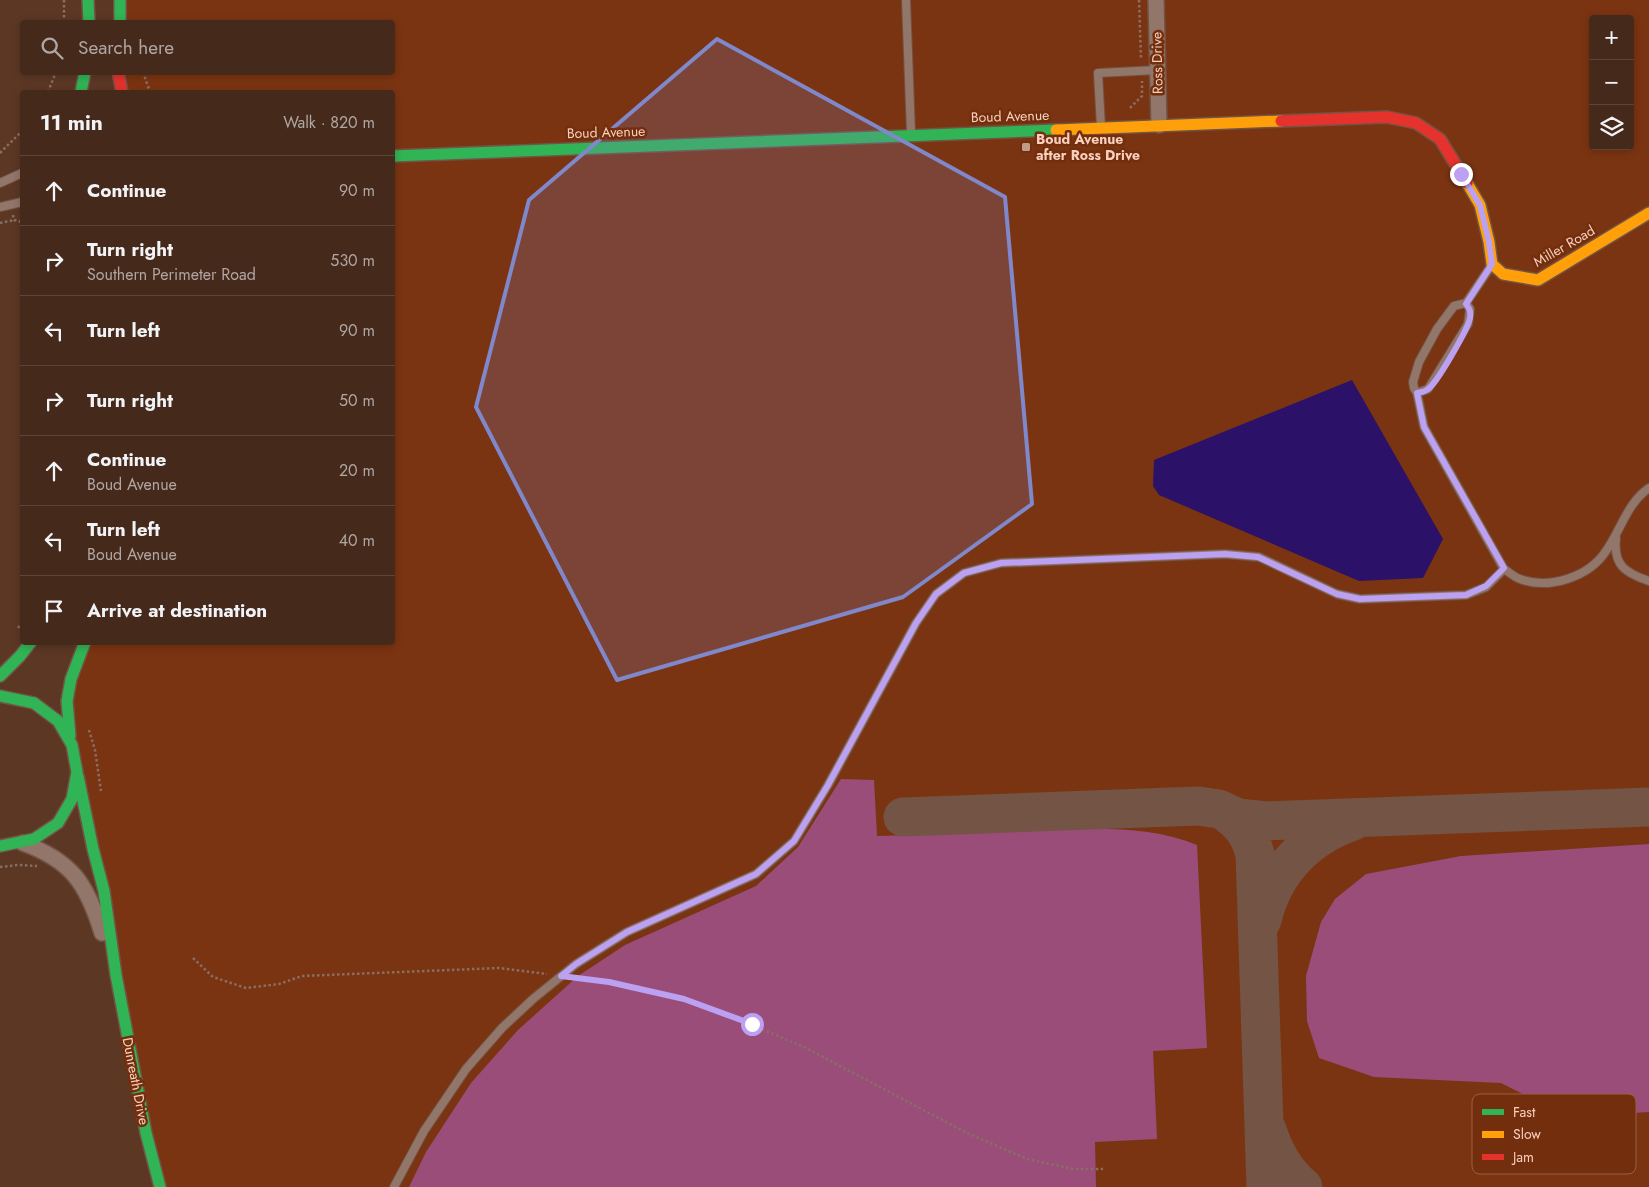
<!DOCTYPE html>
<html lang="en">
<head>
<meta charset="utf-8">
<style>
  :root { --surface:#45291b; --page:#4c3124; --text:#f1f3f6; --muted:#b0a6a3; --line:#5d453a }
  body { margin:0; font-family:Jost,sans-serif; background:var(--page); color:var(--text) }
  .controls { position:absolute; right:15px; top:15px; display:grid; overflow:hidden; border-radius:5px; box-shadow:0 2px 8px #0003 }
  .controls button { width:45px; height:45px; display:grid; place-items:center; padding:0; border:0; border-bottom:1px solid var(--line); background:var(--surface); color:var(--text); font:25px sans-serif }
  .stop { position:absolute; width:15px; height:15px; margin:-11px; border:4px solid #bca0f2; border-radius:50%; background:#fff }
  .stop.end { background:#bca0f2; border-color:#fff; box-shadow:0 1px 5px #0008 }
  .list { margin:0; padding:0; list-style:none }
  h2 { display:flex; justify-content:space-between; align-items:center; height:65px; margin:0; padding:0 20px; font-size:21px }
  h2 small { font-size:16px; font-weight:400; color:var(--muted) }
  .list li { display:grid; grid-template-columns:32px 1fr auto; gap:15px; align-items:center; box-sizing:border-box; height:70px; padding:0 20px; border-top:1px solid var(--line) }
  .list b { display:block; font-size:19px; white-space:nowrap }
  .list p { margin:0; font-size:16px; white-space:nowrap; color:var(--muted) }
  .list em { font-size:16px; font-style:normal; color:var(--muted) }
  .icon { flex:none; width:28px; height:28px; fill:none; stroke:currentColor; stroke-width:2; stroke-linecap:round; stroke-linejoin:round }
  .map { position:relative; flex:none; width:1649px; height:1187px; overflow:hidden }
  .search { position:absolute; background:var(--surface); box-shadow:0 2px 8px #0003; left:20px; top:20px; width:375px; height:55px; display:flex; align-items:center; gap:12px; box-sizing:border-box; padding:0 18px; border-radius:5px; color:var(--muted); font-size:19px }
  .panel { position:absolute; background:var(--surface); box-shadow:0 2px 8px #0003; left:20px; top:90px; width:375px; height:555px; border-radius:5px }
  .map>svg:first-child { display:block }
  .built { fill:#7b3411; fill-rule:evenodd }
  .green { fill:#9a4d79 }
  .water { fill:#2b1167 }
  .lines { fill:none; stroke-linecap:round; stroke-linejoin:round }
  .taxiway { stroke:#745444; stroke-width:39 }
  .lane-casing { stroke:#725344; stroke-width:10 }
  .street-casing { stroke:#725344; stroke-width:18 }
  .fast-casing { stroke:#725344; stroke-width:14 }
  .slow-casing { stroke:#725344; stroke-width:14 }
  .jam-casing { stroke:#725344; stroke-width:14 }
  .path { stroke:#886e63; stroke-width:2.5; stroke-dasharray:2.5 2.5; stroke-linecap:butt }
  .lane { stroke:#92766a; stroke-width:8 }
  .street { stroke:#92766a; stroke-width:15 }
  .fast { stroke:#30b455; stroke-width:11 }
  .slow { stroke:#ff9f0a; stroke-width:11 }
  .jam { stroke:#e5322d; stroke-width:11 }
  .route { stroke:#bca0f2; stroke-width:6 }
  .marked { fill:#8088cc; fill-opacity:0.2; stroke:#8088cc; stroke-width:4; stroke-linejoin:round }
  .poi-dot { fill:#c29a88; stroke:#732f0d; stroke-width:2 }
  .labels { text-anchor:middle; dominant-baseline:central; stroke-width:5; stroke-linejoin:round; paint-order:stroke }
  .street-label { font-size:14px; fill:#f9cfbe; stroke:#732f0d }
  .poi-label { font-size:14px; font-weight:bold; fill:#f9cfbe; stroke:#732f0d; text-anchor:start }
  .key { fill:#732f0d; stroke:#9b5f42; stroke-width:1 }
  .key-label { font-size:14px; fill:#f9cfbe }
</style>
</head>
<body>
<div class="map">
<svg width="1649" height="1187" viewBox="0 0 1649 1187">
  <rect width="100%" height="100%" fill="#5c3724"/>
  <!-- built -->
  <path class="built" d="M 120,0 L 1649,0 L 1649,1187 L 160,1187 L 68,722 L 85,643 L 392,642 L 392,92 L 122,92 L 118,73 L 392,72 L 392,22 L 120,22 ZM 1593,19 L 1630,19 L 1630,146 L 1593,146 Z"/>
  <!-- green -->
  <path class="green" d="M 841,779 L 874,780 L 877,836 C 926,835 975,833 1025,831 C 1081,829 1144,823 1197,845 L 1207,1048 L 1153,1051 L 1157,1139 L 1095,1142 L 1096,1187 L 409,1187 L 426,1152 L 471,1083 L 518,1030 L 578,976 L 625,945 L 756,886 L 798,847 Z
    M 1649,844 L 1649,1112 L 1569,1117 L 1501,1083 L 1374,1077 L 1319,1058 L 1307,1021 L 1306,976 L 1321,922 L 1335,899 L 1366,874 L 1461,856 Z"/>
  <!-- water -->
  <path class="water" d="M 1352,380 L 1443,539 L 1423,578 L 1359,581 L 1159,495 L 1153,486 L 1154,460 Z"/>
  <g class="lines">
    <!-- taxiway -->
    <path class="taxiway" d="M 1228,814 C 1243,825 1250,836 1255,854 L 1266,1187
      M 903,817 L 1198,806 L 1219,809 L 1238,818 L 1266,821 L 1649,807
      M 1262,920 C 1273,872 1306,837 1353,821
      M 1267,1130 C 1274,1152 1284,1172 1303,1187"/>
    <!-- lane casing -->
    <g class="lane-casing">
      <path id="lane" d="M 906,0 L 911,133
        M 1101,127 L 1098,73 L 1157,70
        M 0,183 L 22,173
        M 0,207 L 22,202
        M 1466,303 L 1454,306 L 1437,329 L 1419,362 L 1413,382 L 1414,388 L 1417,393 L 1424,427 L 1504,569 C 1509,572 1514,577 1520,579 C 1549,590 1589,577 1606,551 C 1621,530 1627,503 1649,488
        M 1466,303 L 1491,266
        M 1417,393 L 1428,389 L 1468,324 L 1470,309 L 1466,303
        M 1616,538 C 1613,565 1625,573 1649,581
        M 394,1187 L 424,1131 L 466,1069 L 502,1028 L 533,999 L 576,964 L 627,932 L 756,874 L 794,841 L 828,785 L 916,623 L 936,594 L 964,573 L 1001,563 L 1225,554 L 1259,557 L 1337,594 L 1360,599 L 1466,595 L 1486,587 L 1504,569"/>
    </g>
    <!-- street casing -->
    <g class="street-casing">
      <path id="street" d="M 1156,0 L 1159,125
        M 23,843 C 72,861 87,884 102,933"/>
    </g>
    <!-- fast casing -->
    <g class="fast-casing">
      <path id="fast" d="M 88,0 L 89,22
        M 120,0 L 120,22
        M 81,92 L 85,72
        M 392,156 L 1056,130
        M 0,676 L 20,656 L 31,642
        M 0,696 L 34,703 L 58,721 L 72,745 L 77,772 L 72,799 L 58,823 L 34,839 L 0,846
        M 70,736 L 67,701 L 71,679 L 85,642
        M 78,776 L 93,849 L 104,891 L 116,975 L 146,1133 L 160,1187"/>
    </g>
    <!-- slow casing -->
    <g class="slow-casing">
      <path id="slow" d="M 1056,130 L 1281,121
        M 1467,183 L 1480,205 L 1489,242 L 1492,264 L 1503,274 L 1538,280 L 1649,213"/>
    </g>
    <!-- jam casing -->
    <g class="jam-casing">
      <path id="jam" d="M 118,72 L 122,92
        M 1281,121 L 1387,117 L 1416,123 L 1440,139 L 1467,183"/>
    </g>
    <!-- path -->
    <path class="path" d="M 64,0 L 64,22
      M 1139,0 L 1141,60
      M 143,72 L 150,92
      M 48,92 L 56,72
      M 1130,108 L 1142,96 L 1142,81
      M 0,153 L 22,131
      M 13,215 L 14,220 L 22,222
      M 0,223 L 14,220
      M 18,628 L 22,622
      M 89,730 L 95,750 L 101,791
      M 0,867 L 18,865 L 37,866
      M 193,958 L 213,977 L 246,988 L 279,984 L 302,976 L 499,968 L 547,974
      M 575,978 L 609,982 L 684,999 L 752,1025 L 806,1048 L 965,1132 L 1027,1159 L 1073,1169 L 1103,1169"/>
    <!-- lane -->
    <use href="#lane" class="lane"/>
    <!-- street -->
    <use href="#street" class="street"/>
    <!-- fast -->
    <use href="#fast" class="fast"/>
    <!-- slow -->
    <use href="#slow" class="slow"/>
    <!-- jam -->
    <use href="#jam" class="jam"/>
  </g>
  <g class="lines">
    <!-- route -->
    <path class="route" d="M 752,1024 L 684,999 L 609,982 L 561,976 L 576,964 L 627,932 L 756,874 L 794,841 L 828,785 L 916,623 L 936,594 L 964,573 L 1001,563 L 1225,554 L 1258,557 L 1337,594 L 1360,599 L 1466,595 L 1486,586 L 1504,568 L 1424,427 L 1417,393 C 1421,392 1425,392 1428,389 C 1437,383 1468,329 1470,318 C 1471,312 1470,309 1466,304 L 1492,264 L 1489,242 L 1480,205 L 1461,174"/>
  </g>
  <!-- marked area -->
  <path class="marked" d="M 717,39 L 1005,197 L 1032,504 L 903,597 L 617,680 L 476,407 L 529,200 Z"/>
  <!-- markers -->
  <rect class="poi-dot" x="1021" y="142" width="10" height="10" rx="2.5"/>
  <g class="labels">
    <!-- street labels -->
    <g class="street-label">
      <text transform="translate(1157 63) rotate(-91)">Ross Drive</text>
      <text transform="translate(1010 116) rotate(-2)">Boud Avenue</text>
      <text transform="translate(606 132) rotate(-2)">Boud Avenue</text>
      <text transform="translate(1564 246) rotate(-30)">Miller Road</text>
      <text transform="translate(136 1081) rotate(79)">Dunreath Drive</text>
    </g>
    <!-- poi labels -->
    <g class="poi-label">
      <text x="1036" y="139">Boud Avenue<tspan x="1036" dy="16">after Ross Drive</tspan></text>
    </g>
  </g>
  <!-- legend -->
  <rect x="1472" y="1094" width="164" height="80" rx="8" class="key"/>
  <rect x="1482" y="1109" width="22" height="6" fill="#30b455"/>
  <rect x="1482" y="1131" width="22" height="7" fill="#ff9f0a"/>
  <rect x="1482" y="1154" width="22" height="6" fill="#e5322d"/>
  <g class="key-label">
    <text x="1513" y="1117">Fast</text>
    <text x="1513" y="1139">Slow</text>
    <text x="1513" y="1162">Jam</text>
  </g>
</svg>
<div class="controls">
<button>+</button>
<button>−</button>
<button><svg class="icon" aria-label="layers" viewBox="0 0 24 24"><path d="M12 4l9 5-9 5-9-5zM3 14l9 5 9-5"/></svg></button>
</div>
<div class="stop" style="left:752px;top:1024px"></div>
<div class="stop end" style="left:1461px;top:174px"></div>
<div class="search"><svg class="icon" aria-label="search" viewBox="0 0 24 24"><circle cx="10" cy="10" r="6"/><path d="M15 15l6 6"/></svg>Search here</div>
<section class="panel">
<h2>11 min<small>Walk · 820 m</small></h2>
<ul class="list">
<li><svg class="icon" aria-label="ahead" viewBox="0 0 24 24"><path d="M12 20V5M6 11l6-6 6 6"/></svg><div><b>Continue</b></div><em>90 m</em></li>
<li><svg class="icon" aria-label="right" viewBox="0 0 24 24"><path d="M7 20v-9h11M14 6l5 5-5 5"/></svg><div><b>Turn right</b><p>Southern Perimeter Road</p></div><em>530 m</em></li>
<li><svg class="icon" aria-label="left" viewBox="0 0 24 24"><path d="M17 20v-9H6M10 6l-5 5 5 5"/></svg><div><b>Turn left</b></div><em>90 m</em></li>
<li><svg class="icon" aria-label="right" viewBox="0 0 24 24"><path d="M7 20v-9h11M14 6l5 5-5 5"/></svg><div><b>Turn right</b></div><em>50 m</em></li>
<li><svg class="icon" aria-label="ahead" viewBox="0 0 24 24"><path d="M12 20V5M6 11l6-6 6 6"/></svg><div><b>Continue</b><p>Boud Avenue</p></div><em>20 m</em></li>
<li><svg class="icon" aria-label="left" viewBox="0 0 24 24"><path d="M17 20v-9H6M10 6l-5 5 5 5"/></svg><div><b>Turn left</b><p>Boud Avenue</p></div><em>40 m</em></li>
<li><svg class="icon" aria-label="arrive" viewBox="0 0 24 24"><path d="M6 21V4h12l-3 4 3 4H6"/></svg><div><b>Arrive at destination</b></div></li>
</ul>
</section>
</div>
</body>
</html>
